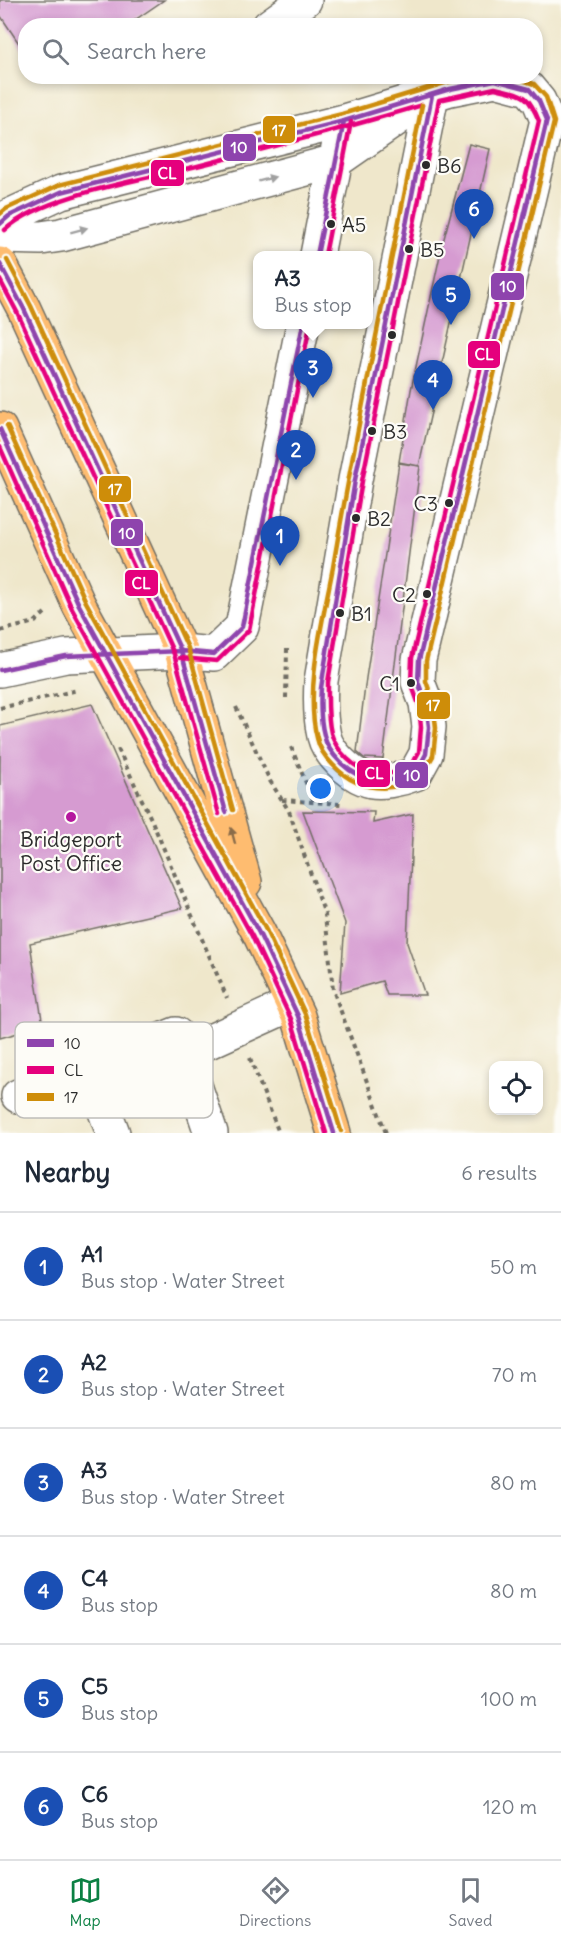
<!DOCTYPE html>
<html lang="en">
<head>
<meta charset="utf-8">
<style>
  :root { --surface:#fff; --page:#f6f6f7; --text:#1f2937; --muted:#747a83; --line:#e0e1e3; --accent:#0b8043 }
  body { margin:0; font-family:Delius,sans-serif; background:var(--page); color:var(--text) }
  .controls { position:absolute; right:18px; bottom:18px; display:grid; overflow:hidden; border-radius:12px; box-shadow:0 3px 9px #0003 }
  .controls button { width:54px; height:54px; display:grid; place-items:center; padding:0; border:0; border-bottom:2px solid var(--line); background:var(--surface); color:var(--text); font:30px sans-serif }
  .you { position:absolute; left:321px; top:789px; width:21px; height:21px; margin:-15px; border:4px solid #fff; border-radius:50%; background:#1a73e8; box-shadow:0 0 0 9px #1a73e833 }
  .badge { display:grid; place-items:center; width:39px; height:39px; border-radius:50%; background:var(--accent); color:#fff; font-size:20px; font-weight:700 }
  .pin { position:absolute; translate:-50% -50px; filter:drop-shadow(0 2px 3px #0008) }
  .pin::after { content:''; position:absolute; top:32px; width:21px; height:18px; background:inherit; clip-path:polygon(0 0,100% 0,50% 100%) }
  .popup { position:absolute; left:253px; top:251px; width:120px; height:78px; box-sizing:border-box; display:grid; place-content:center; border-radius:12px; background:var(--surface); filter:drop-shadow(0 2px 4px #0005); font-size:20px; white-space:nowrap; color:var(--muted) }
  .popup b { font-size:22px; color:var(--text) }
  .popup::after { content:''; position:absolute; left:50%; top:100%; margin-left:-12px; border:12px solid transparent; border-top-color:var(--surface) }
  .list { margin:0; padding:0; list-style:none }
  h2 { display:flex; justify-content:space-between; align-items:center; height:78px; margin:0; padding:0 24px; font-size:26px }
  h2 small { font-size:20px; font-weight:400; color:var(--muted) }
  .list li { display:grid; grid-template-columns:39px 1fr auto; gap:18px; align-items:center; box-sizing:border-box; height:108px; padding:0 24px; border-top:2px solid var(--line) }
  .list b { display:block; font-size:22px; white-space:nowrap }
  .list p { margin:0; font-size:20px; white-space:nowrap; color:var(--muted) }
  .list em { font-size:20px; font-style:normal; color:var(--muted) }
  .icon { flex:none; width:33px; height:33px; fill:none; stroke:currentColor; stroke-width:2; stroke-linecap:round; stroke-linejoin:round }
  .map { position:relative; flex:none; width:561px; height:1133px; overflow:hidden }
  .search { position:absolute; background:var(--surface); box-shadow:0 3px 9px #0003; left:18px; right:18px; top:18px; height:66px; display:flex; align-items:center; gap:15px; box-sizing:border-box; padding:0 21px; border-radius:24px; color:var(--muted); font-size:22px }
  .sheet { height:726px; background:var(--surface) }
  nav { display:flex; justify-content:space-around; align-items:center; box-sizing:border-box; height:84px; border-top:2px solid var(--line); background:var(--surface); font-size:16px; color:var(--muted) }
  nav a { display:grid; justify-items:center; gap:3px }
  nav .on { color:var(--accent) }
  .map>svg:first-child { display:block }
  .building { fill:#d69bd1 }
  .lines { fill:none; stroke-linecap:round; stroke-linejoin:round }
  .minor-casing { stroke:#706d63; stroke-width:36 }
  .major-casing { stroke:#706d63; stroke-width:36 }
  .path { stroke:#706d63; stroke-width:4; stroke-dasharray:4.5 4.5; stroke-linecap:butt }
  .minor { stroke:#fff; stroke-width:33 }
  .major { stroke:#febc70; stroke-width:33 }
  .bus-1-casing { stroke:#fdfcf7; stroke-width:9 }
  .bus-2-casing { stroke:#fdfcf7; stroke-width:9 }
  .bus-3-casing { stroke:#fdfcf7; stroke-width:9 }
  .bus-1 { stroke:#8e44ad; stroke-width:4.5 }
  .bus-2 { stroke:#e5007d; stroke-width:4.5 }
  .bus-3 { stroke:#ce8d09; stroke-width:4.5 }
  .oneway { fill:#a0a0a0 }
  .oneway2 { fill:#8a6c4a }
  .bus-dot { fill:#2b2b2b; stroke:#fdfcf7; stroke-width:2 }
  .poi-dot { fill:#b5179e; stroke:#fdfcf7; stroke-width:2 }
  .labels { text-anchor:middle; dominant-baseline:central; stroke-width:4.5; stroke-linejoin:round; paint-order:stroke }
  .bus-label { font-size:20px; fill:#2b2b2b; stroke:#fdfcf7; text-anchor:start }
  .poi-label { font-size:21px; fill:#2b2b2b; stroke:#fdfcf7 }
  .key { fill:#fdfcf7; stroke:#bebdba; stroke-width:1.5 }
  .key-label { font-size:16px; fill:#2b2b2b }
  .line-badge { stroke:#fdfcf7; stroke-width:2 }
  .badge-label { font-size:16px; text-anchor:middle; font-weight:bold; fill:#fff }
</style>
</head>
<body>
<div class="map">
<svg width="561" height="1133" viewBox="0 0 561 1133">
  <rect width="100%" height="100%" fill="#fdfcf7"/>
  <filter id="ink" filterUnits="userSpaceOnUse"><feTurbulence type="fractalNoise" baseFrequency=".0167" numOctaves="2"/><feDisplacementMap in="SourceGraphic" scale="12" xChannelSelector="R" yChannelSelector="G"/><feConvolveMatrix kernelMatrix="1 2 1 2 8 2 1 2 1" color-interpolation-filters="sRGB"/></filter>
  <filter id="wash" filterUnits="userSpaceOnUse"><feTurbulence type="fractalNoise" baseFrequency=".008" numOctaves="4" result="noise"/><feDisplacementMap in="SourceGraphic" scale="24" xChannelSelector="R" yChannelSelector="G"/><feGaussianBlur stdDeviation="1.35" result="paint"/><feColorMatrix in="noise" values="0 0 0 0 0 0 0 0 0 0 0 0 0 0 0 0 0 1.4 0 .05"/><feComposite in="paint" operator="in"/></filter>
  <g filter="url(#wash)">
    <rect width="100%" height="100%" fill="#efe7cb"/>
    <g id="blocks">
      <!-- building -->
      <path class="building" d="M 0,0 L 164,0 L 126,26 L 26,26 L 26,54 L 0,15 Z
        M 469,144 L 490,149 L 419,466 L 399,462 L 411,390 L 442,246 Z
        M 399,463 L 420,466 L 383,759 L 364,758 L 357,752 L 366,678 Z
        M 92,704 L 182,908 L 30,943 L 43,1026 L 0,1038 L 0,726 Z
        M 303,811 L 374,812 L 373,823 L 413,814 L 407,943 L 425,995 L 387,995 L 382,981 L 340,993 L 345,923 Z"/>
    </g>
  </g>
  <g filter="url(#ink)">
    <use href="#blocks" fill-opacity="0" stroke="#706d63" stroke-width="1.5"/>
    <g class="lines">
      <!-- minor casing -->
      <g class="minor-casing">
        <path id="minor" d="M 269,26 L 305,0
          M 0,224 L 9,216 L 61,192 L 344,121 L 450,89 L 495,80 L 529,89 L 539,101 L 547,120 L 419,660 L 418,682 L 426,703 L 429,727 L 426,754 L 415,774 C 402,779 378,785 365,779 C 349,773 328,753 324,736 C 320,718 320,699 321,681 L 355,480 L 432,95
          M 0,237 L 41,238 L 61,235 L 336,161 L 408,111
          M 317,255 L 339,143
          M 0,670 L 66,656 L 181,651 L 214,654 L 242,627 L 303,324
          M 89,1069 L 176,1034 L 184,1053
          M 18,1096 L 89,1069 L 113,1133
          M 211,1133 L 184,1053 L 292,1004"/>
      </g>
      <!-- major casing -->
      <g class="major-casing">
        <path id="major" d="M 0,264 L 24,309 L 181,651 L 245,882
          M 0,429 L 79,605 L 259,933 L 298,1016 L 334,1133"/>
      </g>
      <!-- path -->
      <path class="path" d="M 0,631 L 35,622 L 45,613
        M 286,698 L 287,649
        M 236,707 L 270,781 L 289,811 L 325,915 L 333,990 L 386,1133
        M 0,708 L 78,690
        M 291,747 L 314,802
        M 118,749 L 152,821 L 227,998
        M 282,800 L 341,804
        M 250,1058 L 279,1133"/>
      <!-- minor -->
      <use href="#minor" class="minor"/>
      <!-- major -->
      <use href="#major" class="major"/>
      <!-- bus-1 casing -->
      <g class="bus-1-casing">
        <path id="bus-1" d="M 0,224 L 9,216 L 61,192 L 344,121 L 450,89 L 495,80 L 529,89 L 539,101 L 547,120 L 419,660 L 418,682 L 426,703 L 429,727 L 426,754 L 415,774 C 387,784 363,784 341,763 C 333,755 326,746 324,735 C 320,720 320,703 321,688 L 355,480 L 432,95
          M 317,255 L 344,121
          M 0,264 L 24,309 L 181,651 L 226,812
          M 0,429 L 79,605 L 259,933 L 298,1016 L 334,1133
          M 0,670 L 66,656 L 181,651 L 214,654 L 242,627 L 303,324"/>
      </g>
      <!-- bus-2 casing -->
      <g class="bus-2-casing">
        <path id="bus-2" d="M 495,88 C 523,95 527,92 539,121 L 412,658 L 411,683 L 419,705 L 421,727 L 419,752 L 410,768 C 398,772 385,776 373,773 C 355,770 336,751 331,733 C 327,717 328,699 328,682 L 362,481 L 439,100 Z
          M 5,230 C 42,196 135,181 185,169 C 264,149 344,129 422,105
          M 325,255 L 351,122
          M 0,280 L 17,312 L 174,654 L 219,814
          M 0,447 L 72,609 L 252,936 L 291,1019 L 326,1133
          M 180,658 L 217,661 L 249,630 L 310,325"/>
      </g>
      <!-- bus-3 casing -->
      <g class="bus-3-casing">
        <path id="bus-3" d="M 422,105 C 392,259 359,413 333,567 C 324,616 304,690 317,738 C 319,748 325,757 333,765 C 357,791 386,793 419,780 L 433,756 L 436,728 L 433,701 L 426,681 L 426,661 L 554,122 L 546,97 L 534,84 L 511,76
          M 0,214 L 6,209 L 59,185 L 342,114 L 448,82 L 474,76
          M 7,260 L 31,306 L 188,648 L 233,810
          M 7,426 L 86,602 L 266,930 L 305,1014 L 341,1131"/>
      </g>
      <!-- bus-1 -->
      <use href="#bus-1" class="bus-1"/>
      <!-- bus-2 -->
      <use href="#bus-2" class="bus-2"/>
      <!-- bus-3 -->
      <use href="#bus-3" class="bus-3"/>
    </g>
    <!-- one-way arrows -->
    <defs><path id="oneway-solid" d="M-6-.8H1V-3.2L6.5 0L1 3.2V.8H-6Z" transform="scale(1.5)"/></defs>
    <g class="oneway">
      <use href="#oneway-solid" transform="translate(267 179) rotate(-15)"/>
      <use href="#oneway-solid" transform="translate(79 230) rotate(-15)"/>
    </g>
    <use class="oneway2" href="#oneway-solid" transform="translate(233 836) rotate(-105)"/>
  </g>
  <!-- markers -->
  <g class="bus-dot">
    <circle cx="426" cy="165" r="5"/>
    <circle cx="331" cy="224" r="5"/>
    <circle cx="409" cy="249" r="5"/>
    <circle cx="392" cy="335" r="5"/>
    <circle cx="372" cy="431" r="5"/>
    <circle cx="449" cy="503" r="5"/>
    <circle cx="356" cy="518" r="5"/>
    <circle cx="427" cy="594" r="5"/>
    <circle cx="340" cy="613" r="5"/>
    <circle cx="411" cy="683" r="5"/>
  </g>
  <circle class="poi-dot" cx="71" cy="817" r="6"/>
  <g class="labels">
    <!-- bus labels -->
    <g class="bus-label">
      <text x="437" y="165">B6</text>
      <text x="342" y="224">A5</text>
      <text x="420" y="249">B5</text>
      <text x="383" y="431">B3</text>
      <text x="438" y="503" text-anchor="end">C3</text>
      <text x="367" y="518">B2</text>
      <text x="416" y="594" text-anchor="end">C2</text>
      <text x="351" y="613">B1</text>
      <text x="400" y="683" text-anchor="end">C1</text>
    </g>
    <!-- poi labels -->
    <g class="poi-label">
      <text x="71" y="839">Bridgeport<tspan x="71" dy="24">Post Office</tspan></text>
    </g>
  </g>
  <!-- legend -->
  <rect x="15" y="1022" width="198" height="96" rx="9" class="key"/>
  <rect x="27" y="1039" width="27" height="8" fill="#8e44ad"/>
  <rect x="27" y="1066" width="27" height="8" fill="#e5007d"/>
  <rect x="27" y="1093" width="27" height="8" fill="#ce8d09"/>
  <g class="key-label">
    <text x="64" y="1049">10</text>
    <text x="64" y="1076">CL</text>
    <text x="64" y="1103">17</text>
  </g>
  <g class="line-badge">
    <rect x="262" y="115" width="34" height="29" rx="6" fill="#ce8d09"/>
    <rect x="222" y="133" width="35" height="29" rx="6" fill="#8e44ad"/>
    <rect x="150" y="159" width="35" height="28" rx="6" fill="#e5007d"/>
    <rect x="490" y="272" width="35" height="29" rx="6" fill="#8e44ad"/>
    <rect x="467" y="340" width="34" height="29" rx="6" fill="#e5007d"/>
    <rect x="98" y="475" width="34" height="28" rx="6" fill="#ce8d09"/>
    <rect x="110" y="518" width="34" height="29" rx="6" fill="#8e44ad"/>
    <rect x="124" y="569" width="35" height="28" rx="6" fill="#e5007d"/>
    <rect x="416" y="691" width="35" height="29" rx="6" fill="#ce8d09"/>
    <rect x="356" y="759" width="35" height="29" rx="6" fill="#e5007d"/>
    <rect x="394" y="761" width="35" height="28" rx="6" fill="#8e44ad"/>
  </g>
  <g class="badge-label">
    <text x="279" y="136">17</text>
    <text x="239" y="153">10</text>
    <text x="167" y="179">CL</text>
    <text x="508" y="292">10</text>
    <text x="484" y="360">CL</text>
    <text x="115" y="495">17</text>
    <text x="127" y="539">10</text>
    <text x="141" y="589">CL</text>
    <text x="433" y="711">17</text>
    <text x="374" y="779">CL</text>
    <text x="412" y="781">10</text>
  </g>
</svg>
<div class="controls">
<button><svg class="icon" aria-label="locate" viewBox="0 0 24 24"><circle cx="12" cy="12" r="6"/><path d="M12 2v4M12 18v4M2 12h4M18 12h4"/></svg></button>
</div>
<div class="you"></div>
<div class="pin badge" style="left:280px;top:566px;background:#1a4fb4">1</div>
<div class="pin badge" style="left:296px;top:480px;background:#1a4fb4">2</div>
<div class="pin badge" style="left:313px;top:398px;background:#1a4fb4">3</div>
<div class="popup"><b>A3</b>Bus stop</div>
<div class="pin badge" style="left:433px;top:410px;background:#1a4fb4">4</div>
<div class="pin badge" style="left:451px;top:325px;background:#1a4fb4">5</div>
<div class="pin badge" style="left:474px;top:239px;background:#1a4fb4">6</div>
<div class="search"><svg class="icon" aria-label="search" viewBox="0 0 24 24"><circle cx="10" cy="10" r="6"/><path d="M15 15l6 6"/></svg>Search here</div>
</div>
<section class="sheet">
<h2>Nearby<small>6 results</small></h2>
<ul class="list">
<li><span class="badge" style="background:#1a4fb4">1</span><div><b>A1</b><p>Bus stop · Water Street</p></div><em>50 m</em></li>
<li><span class="badge" style="background:#1a4fb4">2</span><div><b>A2</b><p>Bus stop · Water Street</p></div><em>70 m</em></li>
<li><span class="badge" style="background:#1a4fb4">3</span><div><b>A3</b><p>Bus stop · Water Street</p></div><em>80 m</em></li>
<li><span class="badge" style="background:#1a4fb4">4</span><div><b>C4</b><p>Bus stop</p></div><em>80 m</em></li>
<li><span class="badge" style="background:#1a4fb4">5</span><div><b>C5</b><p>Bus stop</p></div><em>100 m</em></li>
<li><span class="badge" style="background:#1a4fb4">6</span><div><b>C6</b><p>Bus stop</p></div><em>120 m</em></li>
</ul>
</section>
<nav>
<a class="on"><svg class="icon" aria-label="map" viewBox="0 0 24 24"><path d="M3 6l6-2 6 2 6-2v14l-6 2-6-2-6 2zM9 4v14M15 6v14"/></svg>Map</a>
<a><svg class="icon" aria-label="directions" viewBox="0 0 24 24"><path d="M12 3l9 9-9 9-9-9zM9 14v-3h6M13 9l2 2-2 2"/></svg>Directions</a>
<a><svg class="icon" aria-label="saved" viewBox="0 0 24 24"><path d="M7 4h10v16l-5-4-5 4z"/></svg>Saved</a>
</nav>
</body>
</html>
